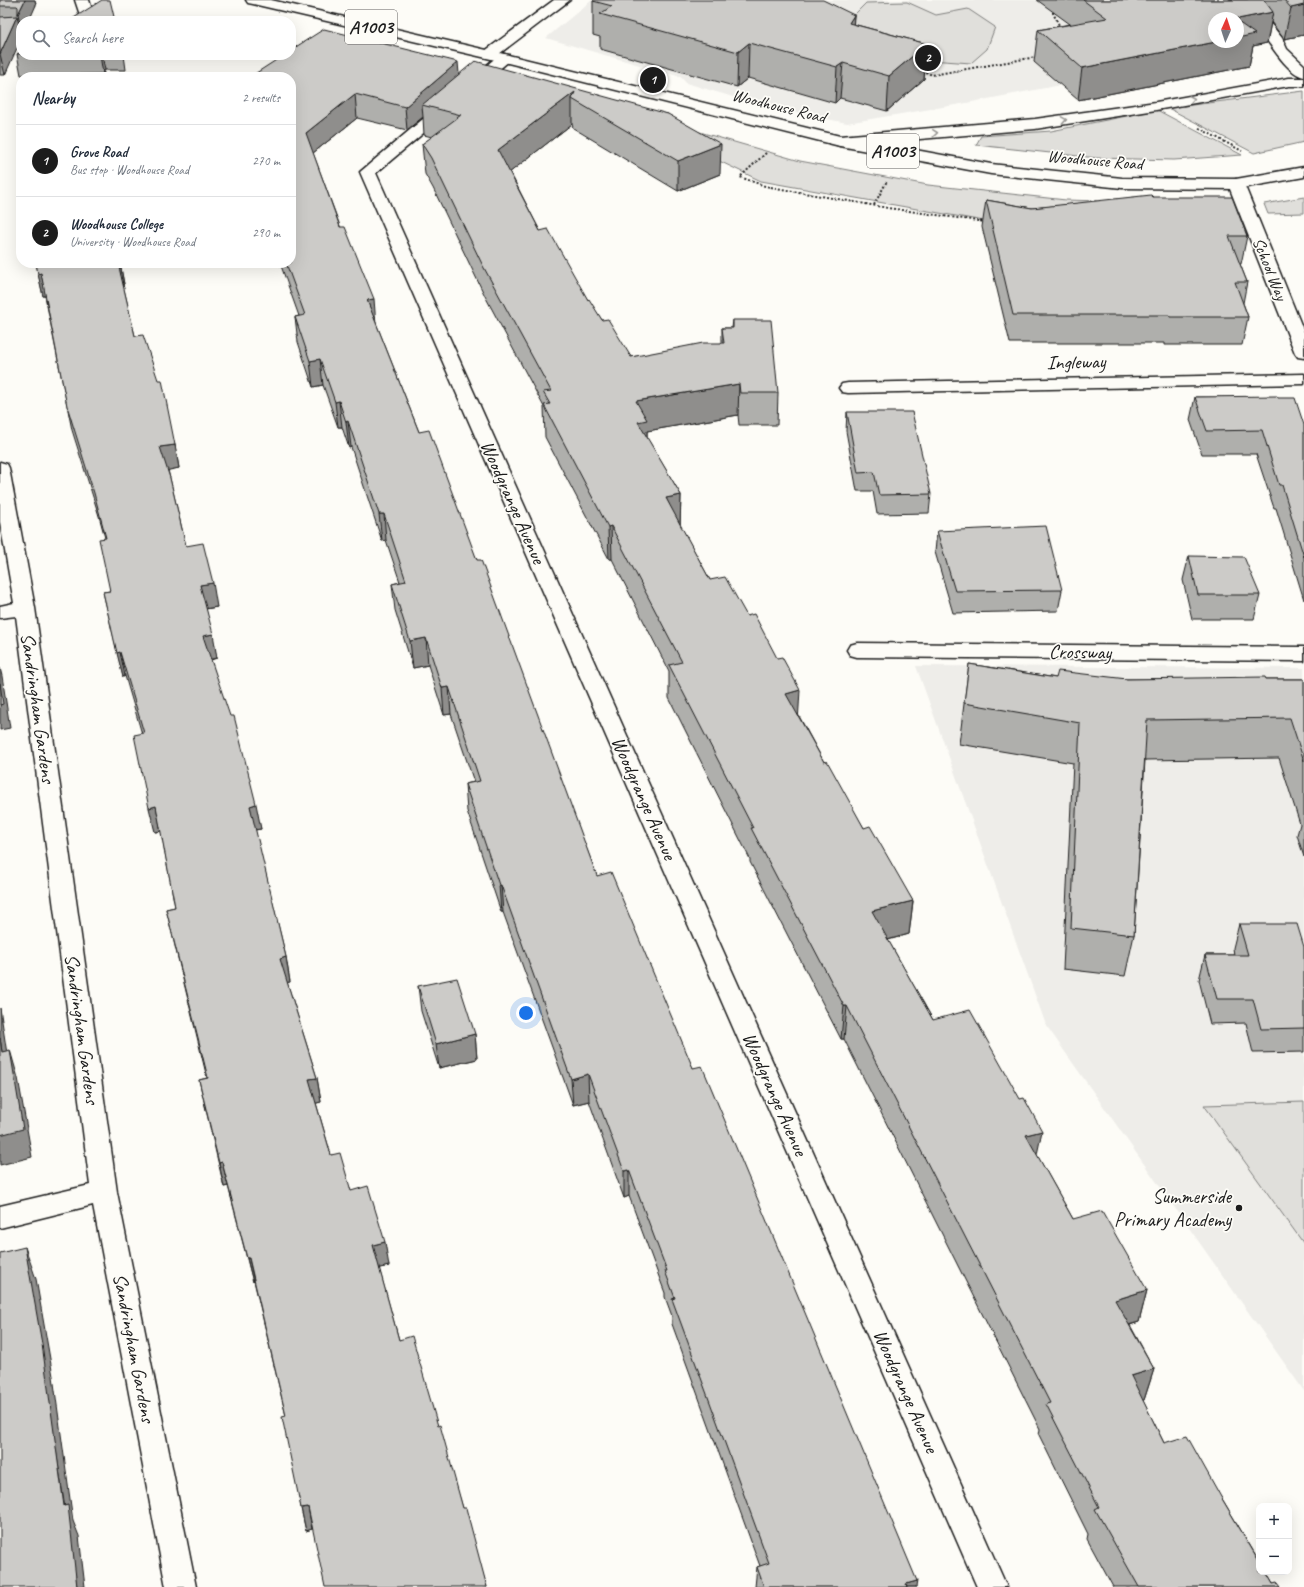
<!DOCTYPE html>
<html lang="en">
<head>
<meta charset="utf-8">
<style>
  :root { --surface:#fff; --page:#f6f6f7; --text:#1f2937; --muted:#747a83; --line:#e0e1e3; --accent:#1c1c1c }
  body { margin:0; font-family:Caveat,sans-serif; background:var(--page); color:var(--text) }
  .controls { position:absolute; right:12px; bottom:12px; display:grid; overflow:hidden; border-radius:8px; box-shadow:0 4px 16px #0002 }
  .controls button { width:36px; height:36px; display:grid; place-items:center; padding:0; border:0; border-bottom:1px solid var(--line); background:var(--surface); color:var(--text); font:20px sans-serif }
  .compass { position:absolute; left:1208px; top:12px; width:36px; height:36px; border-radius:50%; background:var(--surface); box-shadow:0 4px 16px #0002; rotate:3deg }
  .you { position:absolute; left:526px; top:1013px; width:14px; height:14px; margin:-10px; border:3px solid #fff; border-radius:50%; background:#1a73e8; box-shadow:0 0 0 6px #1a73e833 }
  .badge { display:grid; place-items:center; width:26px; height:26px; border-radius:50%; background:var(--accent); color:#fff; font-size:13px; font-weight:700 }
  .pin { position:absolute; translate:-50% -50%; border:2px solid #fff; box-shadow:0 1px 4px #0006 }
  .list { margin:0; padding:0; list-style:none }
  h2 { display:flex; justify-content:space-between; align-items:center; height:52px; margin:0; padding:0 16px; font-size:17px }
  h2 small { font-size:13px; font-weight:400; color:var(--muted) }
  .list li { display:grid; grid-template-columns:26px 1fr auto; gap:12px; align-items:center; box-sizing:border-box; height:72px; padding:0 16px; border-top:1px solid var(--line) }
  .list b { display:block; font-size:15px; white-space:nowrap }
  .list p { margin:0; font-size:13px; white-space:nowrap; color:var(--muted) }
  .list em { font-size:13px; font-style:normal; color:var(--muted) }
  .icon { flex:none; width:22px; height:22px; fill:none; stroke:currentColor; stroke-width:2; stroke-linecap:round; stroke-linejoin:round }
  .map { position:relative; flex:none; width:1304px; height:1587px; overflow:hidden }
  .search { position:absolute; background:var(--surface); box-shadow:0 4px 16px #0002; left:16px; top:16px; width:280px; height:44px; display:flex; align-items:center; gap:10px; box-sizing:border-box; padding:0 14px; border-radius:16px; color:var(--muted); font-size:15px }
  .panel { position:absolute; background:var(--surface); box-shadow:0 4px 16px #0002; left:16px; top:72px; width:280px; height:196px; border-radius:16px }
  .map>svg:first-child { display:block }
  .built { fill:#eeede9; fill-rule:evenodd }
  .green { fill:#e0dfdb; stroke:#7e7e7c }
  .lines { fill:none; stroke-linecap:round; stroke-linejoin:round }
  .service-casing { stroke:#1c1c1c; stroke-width:3 }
  .minor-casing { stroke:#1c1c1c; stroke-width:3 }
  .primary-casing { stroke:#1c1c1c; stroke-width:3 }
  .path { stroke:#1c1c1c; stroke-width:2; stroke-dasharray:2 2; stroke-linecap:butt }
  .service { fill:#fdfcf7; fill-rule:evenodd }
  .minor { fill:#fdfcf7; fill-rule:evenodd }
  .primary { fill:#fdfcf7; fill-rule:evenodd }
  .wall { fill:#afafac; stroke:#1c1c1c }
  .shaded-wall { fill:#8f8e8c; stroke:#1c1c1c }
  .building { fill:#cccbc8; stroke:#1c1c1c }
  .oneway { stroke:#989794 }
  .poi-dot { fill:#1c1c1c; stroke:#fdfcf7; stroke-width:1.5 }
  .labels { text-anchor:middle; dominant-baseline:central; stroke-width:3.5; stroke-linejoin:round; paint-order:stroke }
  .far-street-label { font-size:17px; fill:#1c1c1c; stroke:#fdfcf7 }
  .shield { fill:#fdfcf7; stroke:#605f5e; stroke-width:1 }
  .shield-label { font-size:19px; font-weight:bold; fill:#1c1c1c }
  .street-label { font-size:20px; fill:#1c1c1c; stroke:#fdfcf7 }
  .poi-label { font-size:20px; fill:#1c1c1c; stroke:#fdfcf7; text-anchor:end }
</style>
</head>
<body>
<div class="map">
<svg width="1304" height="1587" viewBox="0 0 1304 1587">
  <rect width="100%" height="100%" fill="#fdfcf7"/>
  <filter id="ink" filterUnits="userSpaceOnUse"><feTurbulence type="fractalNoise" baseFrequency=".025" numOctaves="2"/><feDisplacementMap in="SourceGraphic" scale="8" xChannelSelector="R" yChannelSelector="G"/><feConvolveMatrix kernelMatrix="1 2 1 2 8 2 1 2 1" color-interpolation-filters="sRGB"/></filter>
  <g filter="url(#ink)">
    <!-- built -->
    <path class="built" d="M 592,0 L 1252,0 L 1287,39 L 1230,51 L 1249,66 L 1078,100 L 1061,85 L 961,104 L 847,123 L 767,107 L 686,83 L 681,77 L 546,38 ZM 1214,18 L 1238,18 L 1238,42 L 1214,42 Z
      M 916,666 L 1304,668 L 1304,1391 L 1046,1025 Z"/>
    <!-- green -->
    <path class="green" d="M 907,2 L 936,15 L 968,9 L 995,27 L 987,49 L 971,63 L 917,59 L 867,42 L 849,20 L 866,3 Z
      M 1304,91 L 1304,142 L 1254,153 L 1168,108 Z
      M 1157,110 L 1242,155 L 1174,160 L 1097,158 L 976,145 L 981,136 L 1051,131 Z
      M 672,124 L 800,161 L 928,185 L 1066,200 L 1165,203 L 1034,230 L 761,181 L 667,136 Z
      M 1304,197 L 1304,213 L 1268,214 L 1264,204 Z
      M 1304,1102 L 1304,1244 L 1204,1105 Z"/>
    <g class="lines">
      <!-- service casing -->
      <g class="service-casing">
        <path id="service" d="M 1230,0 L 1246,0 L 1262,13 L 1282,38 L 1287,49 L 1304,65 L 1304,77 C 1285,73 1266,36 1253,21 C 1247,13 1236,8 1230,0 Z
          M 1289,78 L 1304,78 L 1304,86 L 1289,86 L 1156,110 L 1035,129 L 840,146 L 835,144 L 832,141 L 835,138 L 840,136 L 1035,119 L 1156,102 Z"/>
      </g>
      <!-- minor casing -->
      <g class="minor-casing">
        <path id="minor" d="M 75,0 L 89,0 L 95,19 L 94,21 L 79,21 L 81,18 Z
          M 554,0 L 570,0 L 495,57 L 490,58 L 485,57 L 483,54 L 485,51 Z
          M 504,54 L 509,55 L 511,58 L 509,61 L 376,173 L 1007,1587 L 977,1587 L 360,172 L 499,55 Z
          M 1236,179 L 1242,181 L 1244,184 L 1304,332 L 1304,358 L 1298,357 L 1295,353 L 1228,184 L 1230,181 Z
          M 1304,374 L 1304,384 L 848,393 L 842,392 L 839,388 L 842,384 L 848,383 Z
          M 0,462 L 7,464 L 9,468 L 35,608 L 117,1192 L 196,1587 L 166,1587 L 93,1205 L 0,1228 L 0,1206 L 90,1185 L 16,616 L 0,618 L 0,606 L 14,603 L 0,522 Z
          M 857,643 L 1304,647 L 1304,661 L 857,657 L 850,655 L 847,650 L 850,645 Z"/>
      </g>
      <!-- primary casing -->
      <g class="primary-casing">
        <path id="primary" d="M 246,0 L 271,0 L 504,54 L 840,136 L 991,164 L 1122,178 L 1236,179 L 1304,167 L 1304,177 L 1236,189 L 1122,188 L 991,174 L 840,146 L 504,62 L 253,4 L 248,3 Z"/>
      </g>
      <!-- path -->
      <path class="path" d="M 1053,8 L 1053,13 L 1061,29
        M 922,70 L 932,75 L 1036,57
        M 1199,128 L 1242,151
        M 766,153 L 740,177 L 765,186 L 888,208 L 985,222
        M 874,205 L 887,181"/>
      <!-- service -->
      <use href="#service" class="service"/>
      <!-- minor -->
      <use href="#minor" class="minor"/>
      <!-- primary -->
      <use href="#primary" class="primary"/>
    </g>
    <!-- wall -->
    <path class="wall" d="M 0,0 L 35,0 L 36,5 L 21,26 L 19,26 L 5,75 L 0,75 Z
      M 1037,0 L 1304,0 L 1304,35 L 1284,39 L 1271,22 L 1267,43 L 1253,46 L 1249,66 L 1078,100 L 1034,62 L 1038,30 L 1070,24 Z
      M 593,1 L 854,15 L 853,24 L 927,44 L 924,79 L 887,111 L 840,98 L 835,103 L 748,78 L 737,87 L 600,49 L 600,37 L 593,35 Z
      M 21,51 L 21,55 L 124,55 L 126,70 L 105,70 L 103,74 L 21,75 L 17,54 Z
      M 459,74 L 668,114 L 720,174 L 678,191 L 573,128 L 572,124 L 510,172 L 540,231 L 602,320 L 631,357 L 722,343 L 722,328 L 732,328 L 733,320 L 778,393 L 777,425 L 739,425 L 738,415 L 647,431 L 647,438 L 681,495 L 680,525 L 710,580 L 799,716 L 824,762 L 864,828 L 913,901 L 909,934 L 888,940 L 933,1020 L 1037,1155 L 1073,1219 L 1147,1290 L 1139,1322 L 1130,1325 L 1154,1369 L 1144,1400 L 1143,1401 L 1164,1443 L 1221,1497 L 1273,1584 L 1280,1587 L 1113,1587 L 1087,1539 L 1088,1534 L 1039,1435 L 1040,1429 L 844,1039 L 841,1039 L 750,862 L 750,859 L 669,698 L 669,671 L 612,559 L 609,559 L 545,437 L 544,407 L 485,296 L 433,188 L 425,174 L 422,144 L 432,137 L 424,135 L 423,117 L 407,130 L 357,118 L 313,153 L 376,323 L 419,432 L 477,560 L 597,876 L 693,1068 L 916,1587 L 755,1587 L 757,1567 L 760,1566 L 672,1324 L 672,1316 L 665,1297 L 665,1293 L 629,1196 L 624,1198 L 589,1101 L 573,1105 L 503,912 L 501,912 L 467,811 L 465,784 L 474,782 L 451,714 L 444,715 L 428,665 L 413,668 L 395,610 L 392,584 L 400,582 L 386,540 L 382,541 L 351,447 L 349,448 L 342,427 L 338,427 L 323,385 L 313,387 L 298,342 L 295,317 L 299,316 L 280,263 L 291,263 L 291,77 Z
      M 1153,197 L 1247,236 L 1241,264 L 1240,264 L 1247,282 L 1243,303 L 1248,317 L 1242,345 L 1164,345 L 1164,343 L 1010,343 L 982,227 L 986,200 L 1032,208 Z
      M 36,263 L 120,263 L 124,284 L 123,285 L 135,336 L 175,445 L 179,468 L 168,470 L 186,546 L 217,607 L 206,609 L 217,658 L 211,660 L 261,829 L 255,830 L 286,957 L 290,982 L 287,982 L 317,1078 L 321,1102 L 316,1103 L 331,1155 L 351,1191 L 389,1266 L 379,1268 L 399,1340 L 438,1426 L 487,1587 L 312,1529 L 306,1531 L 301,1508 L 286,1416 L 254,1281 L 253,1282 L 228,1186 L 224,1187 L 199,1080 L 207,1078 L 166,909 L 175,907 L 161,831 L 155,832 L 142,734 L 125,676 L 123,677 L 103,592 L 110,591 L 105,538 L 99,516 L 72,430 L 45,296 L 43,296 Z
      M 1195,397 L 1278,398 L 1304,425 L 1304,600 L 1276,508 L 1274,508 L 1256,454 L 1202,454 L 1190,420 Z
      M 847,412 L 931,494 L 929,513 L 877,514 L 873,491 L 857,491 L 846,431 Z
      M 937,531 L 1062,590 L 1058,611 L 953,613 L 935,552 Z
      M 1189,556 L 1260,595 L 1254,619 L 1192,619 L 1183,580 Z
      M 969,664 L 1056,678 L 1127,679 L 1304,679 L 1304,857 L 1297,835 L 1300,824 L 1279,758 L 1145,760 L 1134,935 L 1125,976 L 1063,969 L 1073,763 L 959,744 Z
      M 1239,924 L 1304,947 L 1304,1052 L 1253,1053 L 1246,1023 L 1210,1024 L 1199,980 L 1205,955 L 1234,955 L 1233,948 Z
      M 418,986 L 475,1034 L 477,1059 L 439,1068 L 421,1011 Z"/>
    <!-- shaded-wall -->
    <path class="shaded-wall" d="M 25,0 L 35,0 L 36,5 L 29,21 L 21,21 L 21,28 L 18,14 Z
      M 1304,5 L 1304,35 L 1284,39 L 1291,8 Z
      M 1273,12 L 1267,43 L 1253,46 L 1249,66 L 1078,100 L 1082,68 L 1216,42 L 1238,42 L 1238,19 Z
      M 854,15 L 852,50 L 849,23 Z
      M 17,16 L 21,34 L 21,39 L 5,75 L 0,54 Z
      M 749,43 L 748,78 L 737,87 L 738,52 Z
      M 927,44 L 924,79 L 887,111 L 889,76 Z
      M 100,55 L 102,55 L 105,70 L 103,74 Z
      M 458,62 L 460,86 L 422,105 L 423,117 L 407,130 L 405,107 Z
      M 843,63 L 840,98 L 835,103 L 837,67 Z
      M 575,92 L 572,99 L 572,124 L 500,180 L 498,150 Z
      M 355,94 L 357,118 L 308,157 L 306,133 Z
      M 721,144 L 720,174 L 678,191 L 678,161 Z
      M 118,263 L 120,263 L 124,284 L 122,285 Z
      M 41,273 L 46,296 L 43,296 L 38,274 Z
      M 374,299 L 376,325 L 367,300 Z
      M 320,359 L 323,385 L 313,387 L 310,361 Z
      M 739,384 L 738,415 L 647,431 L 647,452 L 638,454 L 636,401 Z
      M 339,401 L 342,427 L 338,427 L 335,402 Z
      M 348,421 L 351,447 L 349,448 L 346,422 Z
      M 175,445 L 179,468 L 165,471 L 160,447 Z
      M 681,495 L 680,528 L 666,498 Z
      M 379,514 L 384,514 L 386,540 L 382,541 Z
      M 611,526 L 612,559 L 609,559 L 608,527 Z
      M 213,583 L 217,607 L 204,609 L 200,585 Z
      M 213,634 L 217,658 L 207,660 L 203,636 Z
      M 426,638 L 428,665 L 413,668 L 410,641 Z
      M 120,652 L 125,676 L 123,677 L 117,653 Z
      M 0,668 L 2,676 L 10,728 L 0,730 Z
      M 449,687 L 451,714 L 444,715 L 442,688 Z
      M 800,690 L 798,723 L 786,694 Z
      M 256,804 L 261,829 L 254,830 L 250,806 Z
      M 156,806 L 161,831 L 155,832 L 149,808 Z
      M 499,885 L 501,885 L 503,912 L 501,912 Z
      M 913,901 L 909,934 L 869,945 L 872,911 Z
      M 286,957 L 290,982 L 284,983 L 280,959 Z
      M 844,1006 L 847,1006 L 844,1039 L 841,1039 Z
      M 0,1008 L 11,1080 L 2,1052 L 0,1038 Z
      M 475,1034 L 477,1059 L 439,1068 L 436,1044 Z
      M 10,1050 L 18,1078 L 32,1157 L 0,1165 L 0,1135 Z
      M 588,1074 L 589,1101 L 573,1105 L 571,1079 Z
      M 317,1078 L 321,1102 L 313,1104 L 309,1079 Z
      M 1042,1131 L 1035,1164 L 1026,1135 Z
      M 222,1162 L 228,1186 L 224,1187 L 219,1163 Z
      M 629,1170 L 629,1196 L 624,1198 L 624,1171 Z
      M 385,1242 L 389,1266 L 376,1269 L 373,1245 Z
      M 25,1247 L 36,1279 L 53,1376 L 73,1521 L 79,1536 L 85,1587 L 77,1587 Z
      M 247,1258 L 249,1258 L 254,1281 L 253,1282 Z
      M 1147,1290 L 1139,1322 L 1107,1331 L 1115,1300 Z
      M 1154,1369 L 1144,1400 L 1122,1407 L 1131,1376 Z
      M 308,1507 L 312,1529 L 306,1531 L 301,1508 Z
      M 917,1581 L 916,1587 L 905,1587 L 906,1584 Z"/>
    <!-- building -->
    <path class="building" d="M 0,0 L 25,0 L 18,14 L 18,7 L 17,6 L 0,6 Z
      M 102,0 L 110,0 L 115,21 L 69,21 Z
      M 594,0 L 823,0 L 854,15 L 849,23 L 927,44 L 889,76 L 843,63 L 837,67 L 749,43 L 738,52 L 600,14 L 612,6 L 593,1 Z
      M 1083,0 L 1264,0 L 1273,12 L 1238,19 L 1238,18 L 1214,18 L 1214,42 L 1216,42 L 1082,68 L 1038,30 L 1107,18 Z
      M 1284,0 L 1304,0 L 1304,5 L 1291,8 Z
      M 17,16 L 0,54 L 0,17 Z
      M 1238,22 L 1255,34 L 1238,38 Z
      M 324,29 L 458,62 L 405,107 L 355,94 L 306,133 L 340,227 L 345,227 L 374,299 L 367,300 L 419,432 L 429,430 L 477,560 L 481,560 L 597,876 L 611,872 L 693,1068 L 702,1066 L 917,1581 L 906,1584 L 907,1587 L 764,1587 L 757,1567 L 769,1563 L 672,1299 L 675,1298 L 665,1271 L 667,1271 L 629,1170 L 624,1171 L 588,1074 L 571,1079 L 501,885 L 499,885 L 465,784 L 480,781 L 449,687 L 442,688 L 426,638 L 410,641 L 392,584 L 406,581 L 384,514 L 379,514 L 348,421 L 346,422 L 339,401 L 335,402 L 320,359 L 310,361 L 295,317 L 305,315 L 286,263 L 291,263 L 291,77 L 250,77 L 284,55 L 291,55 L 291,50 Z
      M 21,51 L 21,54 L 17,54 Z
      M 475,61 L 668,114 L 721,144 L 678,161 L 572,99 L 575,92 L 498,150 L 540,231 L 548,229 L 588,300 L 589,299 L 602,320 L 608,319 L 631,357 L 703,343 L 724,343 L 722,328 L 733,328 L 733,320 L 771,320 L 778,393 L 740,393 L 739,384 L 636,401 L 647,420 L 638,422 L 681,495 L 666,498 L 710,580 L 725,577 L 747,616 L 754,614 L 777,658 L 782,657 L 800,690 L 786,694 L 824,762 L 827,761 L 864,828 L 870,826 L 913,901 L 872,911 L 933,1020 L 970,1010 L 1020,1099 L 1024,1098 L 1042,1131 L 1026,1135 L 1073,1219 L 1102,1211 L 1147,1290 L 1115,1300 L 1154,1369 L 1131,1376 L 1164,1443 L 1187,1436 L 1221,1497 L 1259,1561 L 1259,1572 L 1266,1572 L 1273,1584 L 1277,1583 L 1280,1587 L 1139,1587 L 1095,1509 L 1099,1507 L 1046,1404 L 1050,1403 L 847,1006 L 844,1006 L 751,828 L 753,828 L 669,665 L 682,662 L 611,526 L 608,527 L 544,405 L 550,404 L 543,392 L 551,391 L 483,266 L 431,158 L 422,144 L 461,115 L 422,105 Z
      M 1151,195 L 1153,197 L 1232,197 L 1247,236 L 1229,236 L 1247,282 L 1235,282 L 1248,317 L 1170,317 L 1169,315 L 1013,315 L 986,200 L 1032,208 Z
      M 36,263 L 118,263 L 135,336 L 143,335 L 158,380 L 162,380 L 175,445 L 160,447 L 170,478 L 186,546 L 203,543 L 213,583 L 200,585 L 213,634 L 203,636 L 230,716 L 234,716 L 256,804 L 250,806 L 286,957 L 280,959 L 317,1078 L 309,1079 L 331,1155 L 340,1153 L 351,1191 L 368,1186 L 385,1242 L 373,1245 L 399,1340 L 412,1336 L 438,1426 L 440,1425 L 463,1508 L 466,1508 L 487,1587 L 325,1587 L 308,1507 L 301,1508 L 282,1417 L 286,1416 L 249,1258 L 247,1258 L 222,1162 L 219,1163 L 199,1080 L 208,1078 L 166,909 L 175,907 L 156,806 L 149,808 L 134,735 L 144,733 L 120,652 L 117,653 L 103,592 L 110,591 L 99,539 L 106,538 L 94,493 L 67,406 L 41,273 L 38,274 Z
      M 1277,396 L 1278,398 L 1295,398 L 1304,425 L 1304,557 L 1282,485 L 1279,485 L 1262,430 L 1207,431 L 1195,397 Z
      M 847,412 L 912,412 L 931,494 L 879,495 L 874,472 L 858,473 Z
      M 1046,526 L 1062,590 L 955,591 L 937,531 Z
      M 1189,556 L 1244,557 L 1260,595 L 1198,595 Z
      M 969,664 L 1056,678 L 1058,671 L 1127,679 L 1265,677 L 1266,679 L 1304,679 L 1304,761 L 1290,718 L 1147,720 L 1134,935 L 1071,928 L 1080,723 L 964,703 Z
      M 0,683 L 3,704 L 0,705 Z
      M 1239,924 L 1297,924 L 1304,947 L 1304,1028 L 1261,1029 L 1253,999 L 1217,999 L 1205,955 L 1248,955 Z
      M 457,978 L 475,1034 L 436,1044 L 418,986 Z
      M 0,1038 L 2,1052 L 10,1050 L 23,1129 L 0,1135 Z
      M 25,1247 L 42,1344 L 64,1506 L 68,1505 L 77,1587 L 0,1587 L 0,1253 Z"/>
    <!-- one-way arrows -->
    <defs><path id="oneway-chevron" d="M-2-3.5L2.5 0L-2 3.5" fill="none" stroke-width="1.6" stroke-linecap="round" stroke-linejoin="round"/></defs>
    <g class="oneway">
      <use href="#oneway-chevron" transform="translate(1192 99) rotate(-10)"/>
      <use href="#oneway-chevron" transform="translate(1064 120) rotate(-9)"/>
      <use href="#oneway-chevron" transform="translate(935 133) rotate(-5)"/>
    </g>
  </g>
  <!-- markers -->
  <circle class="poi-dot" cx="1239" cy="1208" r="4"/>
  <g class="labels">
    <!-- far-street labels -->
    <g class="far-street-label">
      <text transform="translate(779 106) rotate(14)">Woodhouse Road</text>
      <text transform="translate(1095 160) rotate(5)">Woodhouse Road</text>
      <text transform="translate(1270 269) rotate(68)">School Way</text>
    </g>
    <!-- shield labels -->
    <g class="shield">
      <rect x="345" y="10" width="52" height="34" rx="3"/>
      <rect x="867" y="134" width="52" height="34" rx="3"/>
    </g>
    <g class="shield-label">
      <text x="371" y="27">A1003</text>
      <text x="893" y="151">A1003</text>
    </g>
    <!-- street labels -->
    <g class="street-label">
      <text transform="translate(1076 362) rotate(-1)">Ingleway</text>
      <text transform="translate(513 502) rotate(66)">Woodgrange Avenue</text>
      <text transform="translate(1080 652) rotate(1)">Crossway</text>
      <text transform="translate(38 708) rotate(82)">Sandringham Gardens</text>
      <text transform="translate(644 798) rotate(66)">Woodgrange Avenue</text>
      <text transform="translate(82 1029) rotate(82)">Sandringham Gardens</text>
      <text transform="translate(775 1094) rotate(66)">Woodgrange Avenue</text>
      <text transform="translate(134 1348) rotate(79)">Sandringham Gardens</text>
      <text transform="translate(906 1391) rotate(66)">Woodgrange Avenue</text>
    </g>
    <!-- poi labels -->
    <g class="poi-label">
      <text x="1231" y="1196">Summerside<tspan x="1231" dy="23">Primary Academy</tspan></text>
    </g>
  </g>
</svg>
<div class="controls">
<button>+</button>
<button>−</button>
</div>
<svg class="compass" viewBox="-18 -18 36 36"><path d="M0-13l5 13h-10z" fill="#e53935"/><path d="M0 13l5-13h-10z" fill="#747a83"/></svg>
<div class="you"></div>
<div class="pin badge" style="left:653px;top:80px">1</div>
<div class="pin badge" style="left:928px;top:58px">2</div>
<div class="search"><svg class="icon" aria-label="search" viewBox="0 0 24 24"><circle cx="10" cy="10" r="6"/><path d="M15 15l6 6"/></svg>Search here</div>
<section class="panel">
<h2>Nearby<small>2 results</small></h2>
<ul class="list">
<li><span class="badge">1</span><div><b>Grove Road</b><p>Bus stop · Woodhouse Road</p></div><em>270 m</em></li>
<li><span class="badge">2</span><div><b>Woodhouse College</b><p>University · Woodhouse Road</p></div><em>290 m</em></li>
</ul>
</section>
</div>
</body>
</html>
